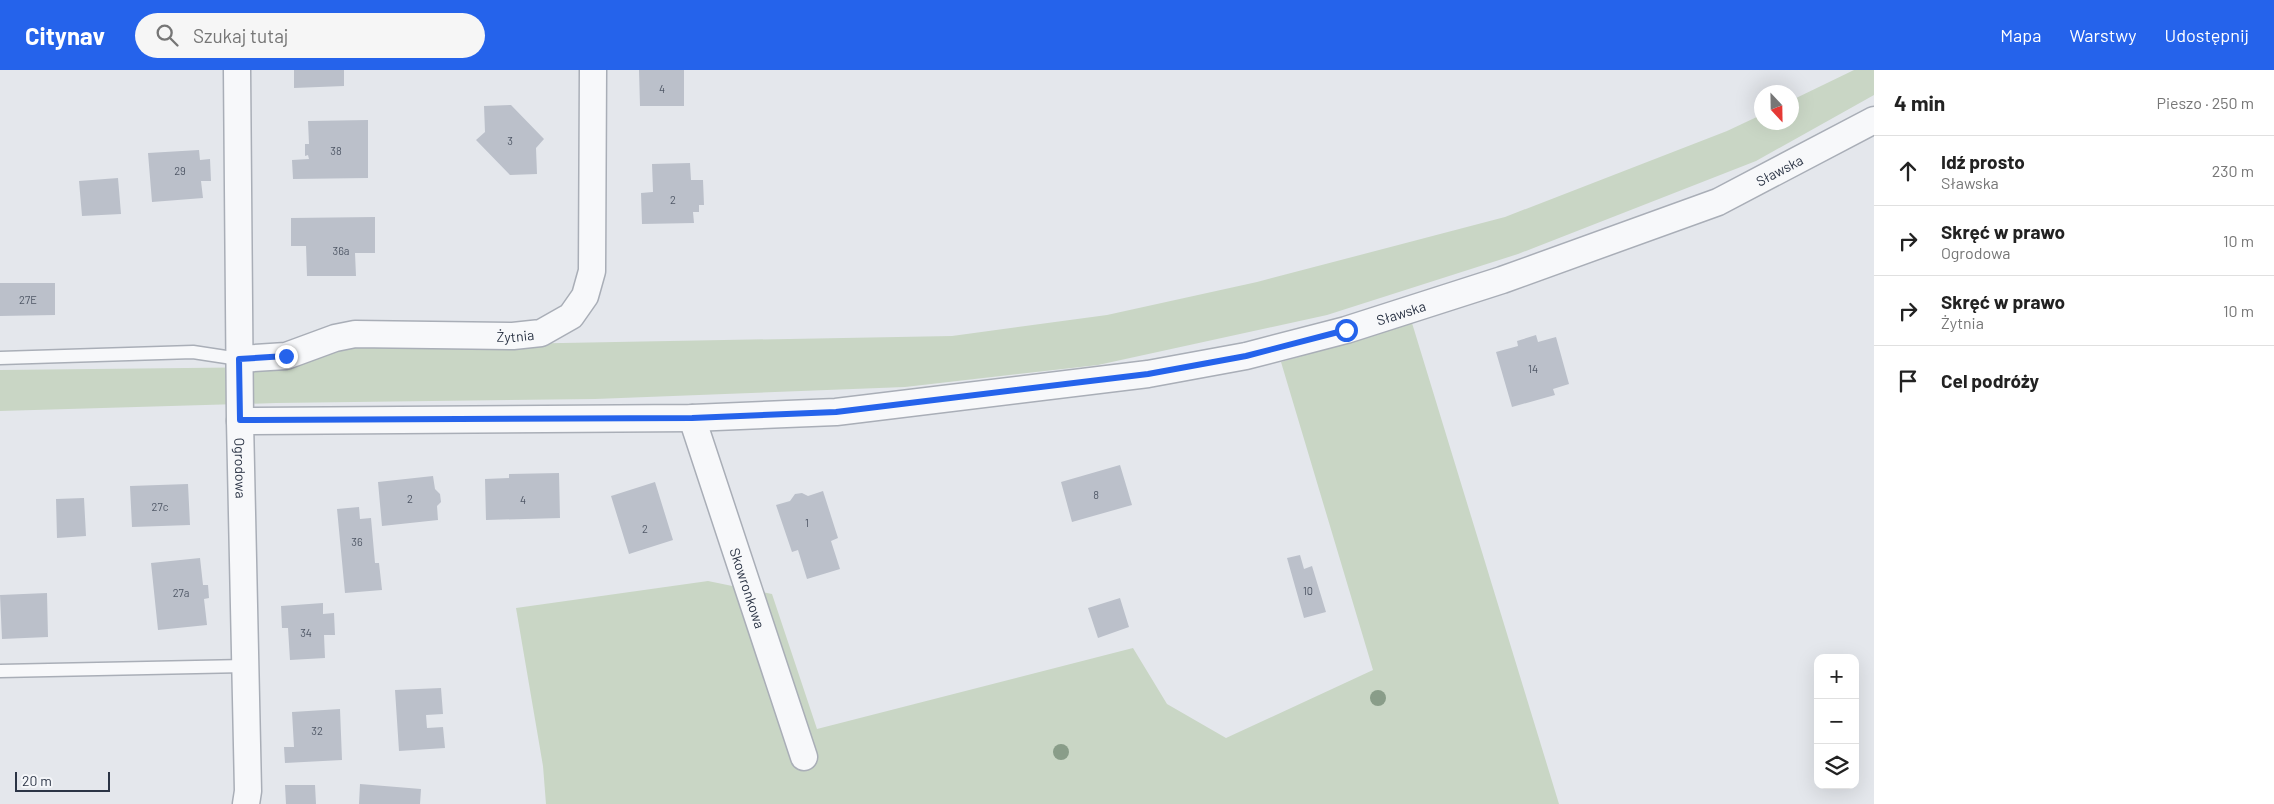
<!DOCTYPE html>
<html lang="pl">
<head>
<meta charset="utf-8">
<style>
  :root { --surface:#fff; --page:#f6f6f6; --text:#222; --muted:#767676; --line:#e0e0e0; --accent:#2563eb }
  body { margin:0; font-family:Barlow,sans-serif; background:var(--page); color:var(--text) }
  .controls { position:absolute; right:15px; bottom:15px; display:grid; overflow:hidden; border-radius:10px; box-shadow:0 5px 20px #0002 }
  .controls button { width:45px; height:45px; display:grid; place-items:center; padding:0; border:0; border-bottom:1px solid var(--line); background:var(--surface); color:var(--text); font:25px sans-serif }
  .compass { position:absolute; left:1754px; top:15px; width:45px; height:45px; border-radius:50%; background:var(--surface); box-shadow:0 5px 20px #0002; rotate:158deg }
  .scale { position:absolute; left:15px; bottom:12px; width:95px; box-sizing:border-box; padding-left:5px; border:2px solid #2b3445; border-top:0; font-size:14px; line-height:18px; white-space:nowrap; color:#2b3445; -webkit-text-stroke:4px #f4f6f9; paint-order:stroke }
  .stop { position:absolute; width:15px; height:15px; margin:-11px; border:4px solid #2563eb; border-radius:50%; background:#fff }
  .stop.end { background:#2563eb; border-color:#fff; box-shadow:0 1px 5px #0008 }
  .list { margin:0; padding:0; list-style:none }
  h2 { display:flex; justify-content:space-between; align-items:center; height:65px; margin:0; padding:0 20px; font-size:21px }
  h2 small { font-size:16px; font-weight:400; color:var(--muted) }
  .list li { display:grid; grid-template-columns:32px 1fr auto; gap:15px; align-items:center; box-sizing:border-box; height:70px; padding:0 20px; border-top:1px solid var(--line) }
  .list b { display:block; font-size:19px; white-space:nowrap }
  .list p { margin:0; font-size:16px; white-space:nowrap; color:var(--muted) }
  .list em { font-size:16px; font-style:normal; color:var(--muted) }
  .icon { flex:none; width:28px; height:28px; fill:none; stroke:currentColor; stroke-width:2; stroke-linecap:round; stroke-linejoin:round }
  .map { position:relative; flex:none; width:1874px; height:734px; overflow:hidden }
  header { display:flex; align-items:center; gap:30px; box-sizing:border-box; height:70px; padding:0 25px; background:var(--accent); color:#fff }
  header strong { font-size:24px }
  nav { display:flex; gap:28px; margin-inline-start:auto; font-size:18px }
  .search { width:350px; height:45px; background:var(--page); display:flex; align-items:center; gap:12px; box-sizing:border-box; padding:0 18px; border-radius:28px; color:var(--muted); font-size:19px }
  main { display:flex }
  aside { flex:1; background:var(--surface) }
  .map>svg:first-child { display:block }
  .green { fill:#c9d6c5 }
  .building { fill:#bbc0ca }
  .lines { fill:none; stroke-linecap:round; stroke-linejoin:round }
  .lane-casing { stroke:#a9aeb7; stroke-width:15 }
  .street-casing { stroke:#a9aeb7; stroke-width:29 }
  .lane { stroke:#f7f8fa; stroke-width:12 }
  .street { stroke:#f7f8fa; stroke-width:26 }
  .tree { fill:#899d89 }
  .route { stroke:#2563eb; stroke-width:6 }
  .labels { text-anchor:middle; dominant-baseline:central; stroke-width:4.5; stroke-linejoin:round; paint-order:stroke }
  .number-label { font-size:11px; fill:#4f5766 }
  .street-label { font-size:14px; fill:#2b3445; stroke:#f4f6f9 }
</style>
</head>
<body>
<header>
<strong>Citynav</strong>
<div class="search"><svg class="icon" aria-label="search" viewBox="0 0 24 24"><circle cx="10" cy="10" r="6"/><path d="M15 15l6 6"/></svg>Szukaj tutaj</div>
<nav><a>Mapa</a><a>Warstwy</a><a>Udostępnij</a></nav>
</header>
<main>
<div class="map">
<svg width="1874" height="734" viewBox="0 0 1874 734">
  <rect width="100%" height="100%" fill="#e4e7ec"/>
  <!-- green -->
  <path class="green" d="M 1854,0 L 1874,0 L 1874,25 L 1756,91 L 1518,184 L 1327,245 L 1098,295 L 905,317 L 595,329 L 276,333 L 0,341 L 0,300 L 289,297 L 338,277 L 952,266 L 1107,245 L 1257,212 L 1505,147 L 1727,61 L 1761,45 L 1762,52 L 1792,52 L 1792,30 Z
    M 1412,253 L 1559,734 L 546,734 L 543,696 L 516,538 L 708,511 L 772,524 L 817,659 L 1133,578 L 1167,634 L 1226,668 L 1373,600 L 1281,292 Z"/>
  <!-- building -->
  <path class="building" d="M 294,0 L 344,0 L 344,16 L 294,18 Z
    M 639,0 L 684,0 L 684,36 L 640,36 Z
    M 511,35 L 544,69 L 536,78 L 537,104 L 510,105 L 476,70 L 485,62 L 484,36 Z
    M 368,50 L 368,108 L 293,109 L 292,90 L 309,89 L 308,85 L 305,86 L 305,74 L 309,74 L 308,51 Z
    M 199,80 L 200,90 L 210,89 L 211,111 L 201,111 L 203,128 L 152,132 L 148,83 Z
    M 690,93 L 691,110 L 703,110 L 704,135 L 699,135 L 699,142 L 693,142 L 694,153 L 642,154 L 641,123 L 653,122 L 652,94 Z
    M 118,108 L 121,144 L 82,146 L 79,111 Z
    M 375,147 L 375,183 L 355,183 L 356,206 L 307,206 L 306,176 L 291,176 L 291,148 Z
    M 0,213 L 55,213 L 55,245 L 0,246 Z
    M 1536,265 L 1538,272 L 1556,267 L 1569,314 L 1553,319 L 1555,325 L 1512,337 L 1496,282 L 1518,276 L 1517,271 Z
    M 1120,395 L 1132,435 L 1072,452 L 1061,412 Z
    M 559,403 L 560,448 L 486,450 L 485,409 L 509,408 L 509,404 Z
    M 433,406 L 435,419 L 440,424 L 441,432 L 437,436 L 438,450 L 382,456 L 378,412 Z
    M 655,412 L 673,470 L 629,484 L 611,426 Z
    M 188,414 L 190,455 L 132,457 L 130,416 Z
    M 823,421 L 838,468 L 831,471 L 840,499 L 807,509 L 798,480 L 792,482 L 776,435 L 790,431 L 795,424 L 802,423 L 808,426 Z
    M 84,428 L 86,466 L 57,468 L 56,429 Z
    M 359,437 L 360,449 L 371,448 L 375,493 L 379,493 L 382,520 L 345,523 L 337,439 Z
    M 1300,485 L 1304,499 L 1312,496 L 1326,542 L 1304,548 L 1287,488 Z
    M 200,488 L 203,515 L 208,515 L 209,528 L 204,529 L 207,555 L 158,560 L 151,493 Z
    M 47,523 L 48,567 L 2,569 L 0,525 Z
    M 1120,528 L 1129,557 L 1098,568 L 1088,538 Z
    M 323,533 L 323,544 L 334,543 L 335,565 L 324,565 L 325,588 L 290,590 L 288,558 L 282,558 L 281,536 Z
    M 441,618 L 443,644 L 426,645 L 427,658 L 443,657 L 445,678 L 399,681 L 395,620 Z
    M 340,639 L 342,690 L 285,693 L 284,677 L 294,677 L 292,642 Z
    M 360,714 L 421,719 L 420,734 L 359,734 Z
    M 285,715 L 315,715 L 316,734 L 286,734 Z"/>
  <g class="lines">
    <!-- lane casing -->
    <g class="lane-casing">
      <path id="lane" d="M 0,288 L 193,282 L 239,289
        M 0,601 L 245,596"/>
    </g>
    <!-- street casing -->
    <g class="street-casing">
      <g id="street">
        <path id="s1" d="M 237,0 L 240,351 L 248,721 L 246,734"/>
        <path id="s2" d="M 239,289 L 286,286 L 335,268 L 355,264 L 513,266 L 541,263 L 571,246 L 585,226 L 592,201 L 593,0"/>
        <path id="s3" d="M 692,348 L 804,687"/>
        <path id="s4" d="M 240,351 L 692,348 L 836,342 L 1148,304 L 1246,286 L 1346,260 L 1502,210 L 1718,132 L 1874,50"/>
      </g>
    </g>
    <!-- lane -->
    <use href="#lane" class="lane"/>
    <!-- street -->
    <use href="#street" class="street"/>
  </g>
  <!-- trees -->
  <g class="tree">
    <circle cx="1378" cy="628" r="8"/>
    <circle cx="1061" cy="682" r="8"/>
  </g>
  <g class="lines">
    <!-- route -->
    <path class="route" d="M 286,286 L 239,289 L 240,350 L 692,348 L 836,342 L 1148,304 L 1246,286 L 1346,260"/>
  </g>
  <g class="labels">
    <!-- number labels -->
    <g class="number-label">
      <text x="662" y="18">4</text>
      <text x="510" y="70">3</text>
      <text x="336" y="80">38</text>
      <text x="180" y="100">29</text>
      <text x="673" y="129">2</text>
      <text x="341" y="180">36a</text>
      <text x="28" y="229">27E</text>
      <text x="1533" y="298">14</text>
      <text x="1096" y="424">8</text>
      <text x="410" y="428">2</text>
      <text x="523" y="429">4</text>
      <text x="160" y="436">27c</text>
      <text x="807" y="452">1</text>
      <text x="645" y="458">2</text>
      <text x="357" y="471">36</text>
      <text x="1308" y="520">10</text>
      <text x="181" y="522">27a</text>
      <text x="306" y="562">34</text>
      <text x="317" y="660">32</text>
    </g>
    <!-- street labels -->
    <g class="street-label">
      <text stroke="none"><textPath href="#s4" startOffset="1576">Sławska</textPath></text>
      <text stroke="none"><textPath href="#s4" startOffset="1171">Sławska</textPath></text>
      <text stroke="none"><textPath href="#s2" startOffset="280">Żytnia</textPath></text>
      <text stroke="none"><textPath href="#s1" startOffset="398">Ogrodowa</textPath></text>
      <text stroke="none"><textPath href="#s3" startOffset="179">Skowronkowa</textPath></text>
    </g>
  </g>
</svg>
<div class="controls">
<button>+</button>
<button>−</button>
<button><svg class="icon" aria-label="layers" viewBox="0 0 24 24"><path d="M12 4l9 5-9 5-9-5zM3 14l9 5 9-5"/></svg></button>
</div>
<svg class="compass" viewBox="-18 -18 36 36"><path d="M0-13l5 13h-10z" fill="#e53935"/><path d="M0 13l5-13h-10z" fill="#767676"/></svg>
<div class="scale">20 m</div>
<div class="stop" style="left:1346px;top:260px"></div>
<div class="stop end" style="left:286px;top:286px"></div>
</div>
<aside>
<h2>4 min<small>Pieszo · 250 m</small></h2>
<ul class="list">
<li><svg class="icon" aria-label="ahead" viewBox="0 0 24 24"><path d="M12 20V5M6 11l6-6 6 6"/></svg><div><b>Idź prosto</b><p>Sławska</p></div><em>230 m</em></li>
<li><svg class="icon" aria-label="right" viewBox="0 0 24 24"><path d="M7 20v-9h11M14 6l5 5-5 5"/></svg><div><b>Skręć w prawo</b><p>Ogrodowa</p></div><em>10 m</em></li>
<li><svg class="icon" aria-label="right" viewBox="0 0 24 24"><path d="M7 20v-9h11M14 6l5 5-5 5"/></svg><div><b>Skręć w prawo</b><p>Żytnia</p></div><em>10 m</em></li>
<li><svg class="icon" aria-label="arrive" viewBox="0 0 24 24"><path d="M6 21V4h12l-3 4 3 4H6"/></svg><div><b>Cel podróży</b></div></li>
</ul>
</aside>
</main>
</body>
</html>
